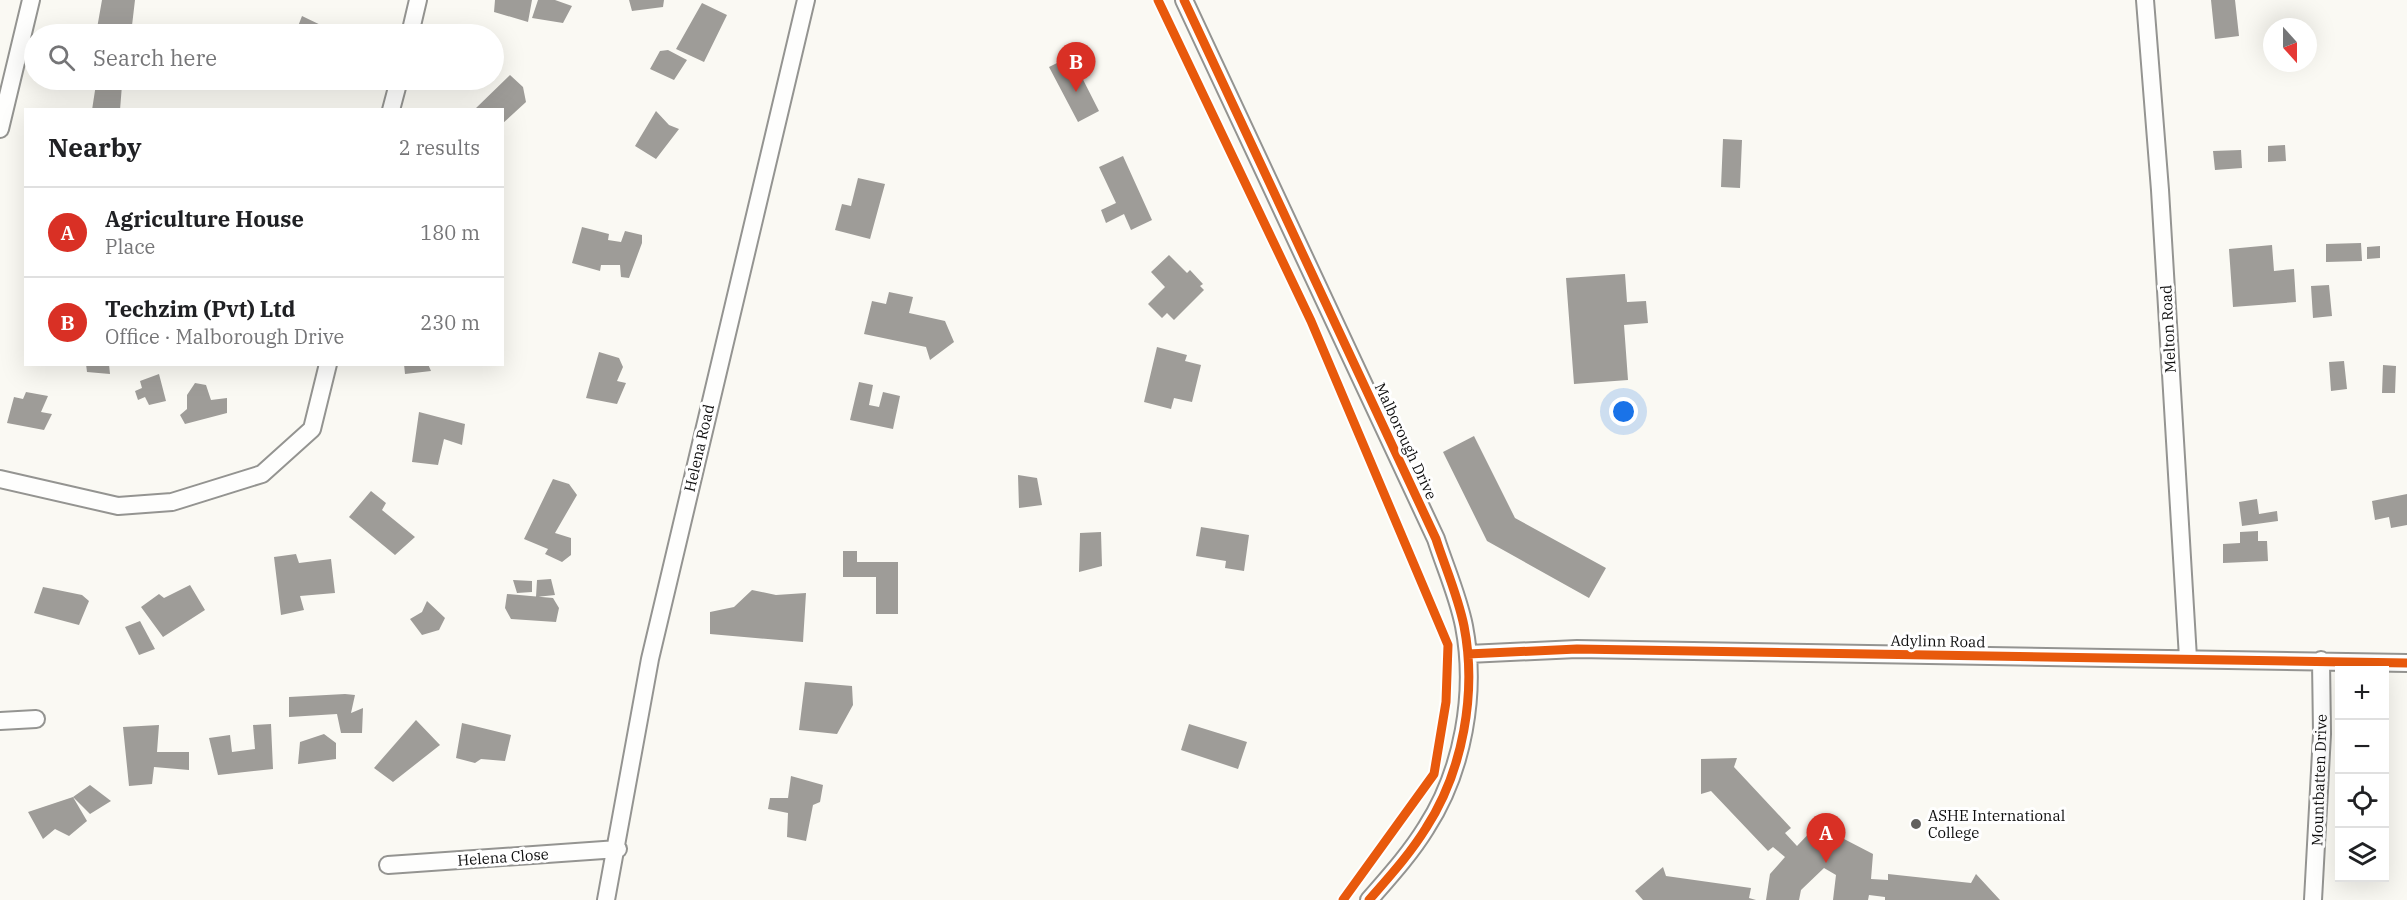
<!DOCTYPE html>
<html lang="en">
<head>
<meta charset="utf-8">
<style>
  :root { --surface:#fff; --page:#f2f2f2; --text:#202124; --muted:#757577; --line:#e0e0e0; --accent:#d93025 }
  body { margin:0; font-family:"IBM Plex Serif",serif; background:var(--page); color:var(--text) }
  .controls { position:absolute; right:18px; bottom:18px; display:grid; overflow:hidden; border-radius:0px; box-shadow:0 6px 24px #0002 }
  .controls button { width:54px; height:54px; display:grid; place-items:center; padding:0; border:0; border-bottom:2px solid var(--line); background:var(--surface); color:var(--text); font:30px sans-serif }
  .compass { position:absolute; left:2263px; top:18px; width:54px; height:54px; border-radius:50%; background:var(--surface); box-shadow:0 6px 24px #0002; rotate:159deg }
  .you { position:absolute; left:1624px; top:412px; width:21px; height:21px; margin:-15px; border:4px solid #fff; border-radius:50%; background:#1a73e8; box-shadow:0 0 0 9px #1a73e833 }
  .badge { display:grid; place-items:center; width:39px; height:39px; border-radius:50%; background:var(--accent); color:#fff; font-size:20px; font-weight:700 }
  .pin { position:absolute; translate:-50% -50px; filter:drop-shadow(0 2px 3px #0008) }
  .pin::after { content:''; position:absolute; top:32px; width:21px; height:18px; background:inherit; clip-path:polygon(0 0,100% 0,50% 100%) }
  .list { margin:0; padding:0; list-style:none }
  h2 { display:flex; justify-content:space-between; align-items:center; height:78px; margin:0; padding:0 24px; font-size:26px }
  h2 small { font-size:20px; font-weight:400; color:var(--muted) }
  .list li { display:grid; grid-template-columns:39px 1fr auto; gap:18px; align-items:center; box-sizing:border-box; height:90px; padding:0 24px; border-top:2px solid var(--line) }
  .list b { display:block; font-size:22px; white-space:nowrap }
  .list p { margin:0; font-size:20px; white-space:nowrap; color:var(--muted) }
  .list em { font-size:20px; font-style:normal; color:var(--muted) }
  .icon { flex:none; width:33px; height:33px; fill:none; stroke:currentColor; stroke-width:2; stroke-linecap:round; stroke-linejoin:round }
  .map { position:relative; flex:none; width:2407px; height:900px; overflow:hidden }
  .search { position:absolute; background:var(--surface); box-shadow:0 6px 24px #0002; left:24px; top:24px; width:480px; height:66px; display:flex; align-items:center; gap:15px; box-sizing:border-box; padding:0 21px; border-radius:33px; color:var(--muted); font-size:22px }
  .panel { position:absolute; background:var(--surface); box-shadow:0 6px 24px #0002; left:24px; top:108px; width:480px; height:258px; border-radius:0px }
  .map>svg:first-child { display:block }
  .building { fill:#9e9c98 }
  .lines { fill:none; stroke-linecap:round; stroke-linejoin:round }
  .minor-casing { stroke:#949491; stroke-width:20 }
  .minor { stroke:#fefefd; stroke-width:16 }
  .cycleway-casing { stroke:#fff; stroke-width:13 }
  .cycleway { stroke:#e8590c; stroke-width:9 }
  .poi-dot { fill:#61605e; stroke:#fff; stroke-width:2 }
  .labels { text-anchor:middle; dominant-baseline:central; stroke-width:6; stroke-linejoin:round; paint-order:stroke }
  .street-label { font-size:15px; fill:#0e0e0e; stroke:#fff }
  .poi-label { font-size:15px; fill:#0e0e0e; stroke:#fff; text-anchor:start }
</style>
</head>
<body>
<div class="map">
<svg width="2407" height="900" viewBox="0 0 2407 900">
  <rect width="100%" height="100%" fill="#faf9f3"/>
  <!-- building -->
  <path class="building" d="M 102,0 L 135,0 L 131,34 L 96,34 Z
    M 495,0 L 532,0 L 528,22 L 494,12 Z
    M 538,0 L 555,0 L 572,6 L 563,23 L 532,18 Z
    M 629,0 L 664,0 L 663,7 L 632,11 Z
    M 2211,0 L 2235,0 L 2239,36 L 2215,39 Z
    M 702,3 L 727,15 L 704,62 L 676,49 Z
    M 302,16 L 329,29 L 326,34 L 295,34 Z
    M 668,50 L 687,60 L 674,80 L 650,69 L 660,51 Z
    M 1071,56 L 1099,111 L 1078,122 L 1049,67 Z
    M 510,75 L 523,87 L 526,102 L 502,124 L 502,110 L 474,110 Z
    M 96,84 L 122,85 L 120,110 L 92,110 Z
    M 656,111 L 669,125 L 679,129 L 656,159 L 635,146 Z
    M 1723,139 L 1742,140 L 1740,188 L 1721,187 Z
    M 2285,145 L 2286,161 L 2268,162 L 2268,146 Z
    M 2241,150 L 2242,168 L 2215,170 L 2213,151 Z
    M 1123,156 L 1152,220 L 1131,230 L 1124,214 L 1106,223 L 1101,210 L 1116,203 L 1099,167 Z
    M 858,178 L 885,184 L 870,239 L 835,230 L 842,204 L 851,206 Z
    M 582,227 L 609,234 L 608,240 L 621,242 L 625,231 L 642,235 L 642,243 L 629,278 L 621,277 L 620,265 L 601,265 L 600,271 L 572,263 Z
    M 2361,243 L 2362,261 L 2326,262 L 2326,244 Z
    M 2272,245 L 2274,271 L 2294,269 L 2296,302 L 2233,307 L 2229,249 Z
    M 2380,246 L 2380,258 L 2367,259 L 2367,247 Z
    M 1169,255 L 1187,273 L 1190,270 L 1203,284 L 1200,286 L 1204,290 L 1174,320 L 1167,313 L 1162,318 L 1148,304 L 1165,287 L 1151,272 Z
    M 1625,274 L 1627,302 L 1646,301 L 1648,323 L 1624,325 L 1628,380 L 1574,384 L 1566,278 Z
    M 2329,285 L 2332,316 L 2313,318 L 2311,286 Z
    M 889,292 L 913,297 L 909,313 L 945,321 L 954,342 L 930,360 L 926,347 L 864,334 L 872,301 L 886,304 Z
    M 1157,347 L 1187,355 L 1185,361 L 1201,365 L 1192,402 L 1174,398 L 1171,409 L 1144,402 Z
    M 599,352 L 619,358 L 623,367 L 617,381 L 626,383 L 617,404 L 586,398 Z
    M 2344,361 L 2347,389 L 2331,391 L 2329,362 Z
    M 86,364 L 109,364 L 110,374 L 87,372 Z
    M 404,364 L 428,364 L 431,371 L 405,374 Z
    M 2383,365 L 2396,366 L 2395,393 L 2382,393 Z
    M 159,374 L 166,401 L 149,405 L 145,397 L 138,400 L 135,391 L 142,388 L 140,381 Z
    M 859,382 L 873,385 L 869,405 L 879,407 L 883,392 L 900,396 L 893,429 L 850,420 Z
    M 195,383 L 206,385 L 211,400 L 227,398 L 227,413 L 185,424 L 180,415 L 187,409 L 187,395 Z
    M 26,392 L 48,396 L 41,412 L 52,414 L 44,430 L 7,423 L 14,397 L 23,399 Z
    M 419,412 L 465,424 L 462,445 L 444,439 L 438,465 L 412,462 Z
    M 1474,436 L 1515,518 L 1606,568 L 1589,598 L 1487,541 L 1443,452 Z
    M 1018,475 L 1037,478 L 1042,505 L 1019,508 Z
    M 553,479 L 569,484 L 577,495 L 555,533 L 571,538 L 571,555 L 562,562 L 545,554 L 548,549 L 524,539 Z
    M 371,491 L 386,503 L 382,510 L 415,537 L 395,555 L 349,517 Z
    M 2407,494 L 2407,525 L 2391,528 L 2389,517 L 2375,520 L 2372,501 Z
    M 2257,499 L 2259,514 L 2277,511 L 2278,521 L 2242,526 L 2239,502 Z
    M 1201,527 L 1249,535 L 1244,571 L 1225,568 L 1226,561 L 1196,556 Z
    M 2258,531 L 2258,541 L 2267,541 L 2268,561 L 2223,563 L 2223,544 L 2240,543 L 2240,532 Z
    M 1101,532 L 1102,566 L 1079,572 L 1080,533 Z
    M 843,551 L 857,551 L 857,562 L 898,562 L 898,614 L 876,614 L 876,577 L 843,577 Z
    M 296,554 L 299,563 L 331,559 L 335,593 L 300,596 L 304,610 L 281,615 L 274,557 Z
    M 551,579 L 555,595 L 536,597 L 537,580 Z
    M 513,580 L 532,581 L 532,592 L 517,593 Z
    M 190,585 L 205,610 L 163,637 L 141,607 L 159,594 L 164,598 Z
    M 43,587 L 82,595 L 89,601 L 79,625 L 34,613 Z
    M 752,590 L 776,595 L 806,593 L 803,642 L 710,634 L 710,612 L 734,607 Z
    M 507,594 L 553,598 L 559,608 L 556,622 L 511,619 L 505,608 Z
    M 427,601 L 445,618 L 439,630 L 422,635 L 410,619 L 422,612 Z
    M 140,621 L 155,649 L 139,655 L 125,627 Z
    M 805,682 L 852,686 L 853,705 L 837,734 L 799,730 Z
    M 345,694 L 355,695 L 351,713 L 363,708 L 362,733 L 341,733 L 337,714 L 289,717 L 289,697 Z
    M 416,720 L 440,745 L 393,782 L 374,768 Z
    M 462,723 L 511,735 L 505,761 L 481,759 L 475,763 L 456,758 Z
    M 271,724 L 273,769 L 218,775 L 209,738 L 230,735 L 232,752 L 255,749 L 253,725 Z
    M 1189,724 L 1247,742 L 1238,769 L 1181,750 Z
    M 159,725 L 157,752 L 189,752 L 189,770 L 154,767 L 152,784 L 129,786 L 123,727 Z
    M 324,734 L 336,743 L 336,759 L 298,764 L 300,742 Z
    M 1737,758 L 1734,767 L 1791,828 L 1785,833 L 1797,846 L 1817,825 L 1873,854 L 1871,879 L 1888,880 L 1888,874 L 1971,883 L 1976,874 L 2000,900 L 1885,900 L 1885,897 L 1869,895 L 1868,900 L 1833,900 L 1836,875 L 1824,868 L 1801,890 L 1799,900 L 1766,900 L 1770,874 L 1785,857 L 1773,847 L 1768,851 L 1711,791 L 1701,794 L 1701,759 Z
    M 791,776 L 823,785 L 820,802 L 813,805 L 806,841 L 787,837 L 788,813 L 768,809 L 770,798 L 788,798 Z
    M 90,785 L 111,801 L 90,814 L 73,797 Z
    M 73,797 L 87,821 L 69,836 L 55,829 L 43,839 L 28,812 Z
    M 1663,867 L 1666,876 L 1751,888 L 1749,898 L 1756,900 L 1643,900 L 1635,891 Z"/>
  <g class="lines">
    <!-- minor casing -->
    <g class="minor-casing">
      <path id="minor" d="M 1184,0 L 1436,539 C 1445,567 1458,596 1464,626 C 1477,693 1463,771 1426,828 C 1410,854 1389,877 1369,900
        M 2145,0 L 2160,190 L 2188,658
        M 410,34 L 418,0
        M 391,110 L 399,80
        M 0,129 L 31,0
        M 0,479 L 118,506 L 172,502 L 262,474 L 312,429 L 328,364
        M 1468,654 L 1577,649 L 2407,663
        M 0,721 L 36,719
        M 388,865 L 618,849
        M 606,900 L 650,659 L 806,0
        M 2313,900 L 2322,734 L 2321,660"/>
    </g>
    <!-- minor -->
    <use href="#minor" class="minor"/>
    <!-- cycleway casing -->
    <g class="cycleway-casing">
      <path id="cycleway" d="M 1158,0 L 1311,321 L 1448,645 L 1446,702 L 1434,774 L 1343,900
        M 1184,0 L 1436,539 C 1445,567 1458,596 1464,626 C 1477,693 1463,771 1426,828 C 1410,854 1389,877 1369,900
        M 1468,654 L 1577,649 L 2407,663"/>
    </g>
    <!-- cycleway -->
    <use href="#cycleway" class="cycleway"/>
  </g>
  <!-- markers -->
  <circle class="poi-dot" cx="1916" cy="824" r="6"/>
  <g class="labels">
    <!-- street labels -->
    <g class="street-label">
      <text transform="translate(2168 329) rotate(-93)">Melton Road</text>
      <text transform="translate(1406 441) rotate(65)">Malborough Drive</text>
      <text transform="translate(699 448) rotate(-77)">Helena Road</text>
      <text transform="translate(1938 641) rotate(1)">Adylinn Road</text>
      <text transform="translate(2319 780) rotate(-88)">Mountbatten Drive</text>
      <text transform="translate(503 857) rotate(-4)">Helena Close</text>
    </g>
    <!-- poi labels -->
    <g class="poi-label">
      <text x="1928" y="815">ASHE International<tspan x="1928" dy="17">College</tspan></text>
    </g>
  </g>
</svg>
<div class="controls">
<button>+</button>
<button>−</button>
<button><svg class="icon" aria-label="locate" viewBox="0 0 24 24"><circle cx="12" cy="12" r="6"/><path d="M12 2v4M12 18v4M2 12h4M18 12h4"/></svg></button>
<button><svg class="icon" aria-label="layers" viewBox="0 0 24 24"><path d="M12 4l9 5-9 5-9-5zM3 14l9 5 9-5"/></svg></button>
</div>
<svg class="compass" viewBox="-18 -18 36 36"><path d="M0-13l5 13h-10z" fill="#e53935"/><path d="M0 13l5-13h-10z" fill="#757577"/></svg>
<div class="you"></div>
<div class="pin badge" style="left:1826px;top:863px">A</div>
<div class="pin badge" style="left:1076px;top:92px">B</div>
<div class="search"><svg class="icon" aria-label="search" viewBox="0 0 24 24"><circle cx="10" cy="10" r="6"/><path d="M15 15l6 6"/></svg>Search here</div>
<section class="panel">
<h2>Nearby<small>2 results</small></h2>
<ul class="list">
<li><span class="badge">A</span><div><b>Agriculture House</b><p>Place</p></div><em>180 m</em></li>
<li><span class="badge">B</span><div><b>Techzim (Pvt) Ltd</b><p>Office · Malborough Drive</p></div><em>230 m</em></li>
</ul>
</section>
</div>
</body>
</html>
